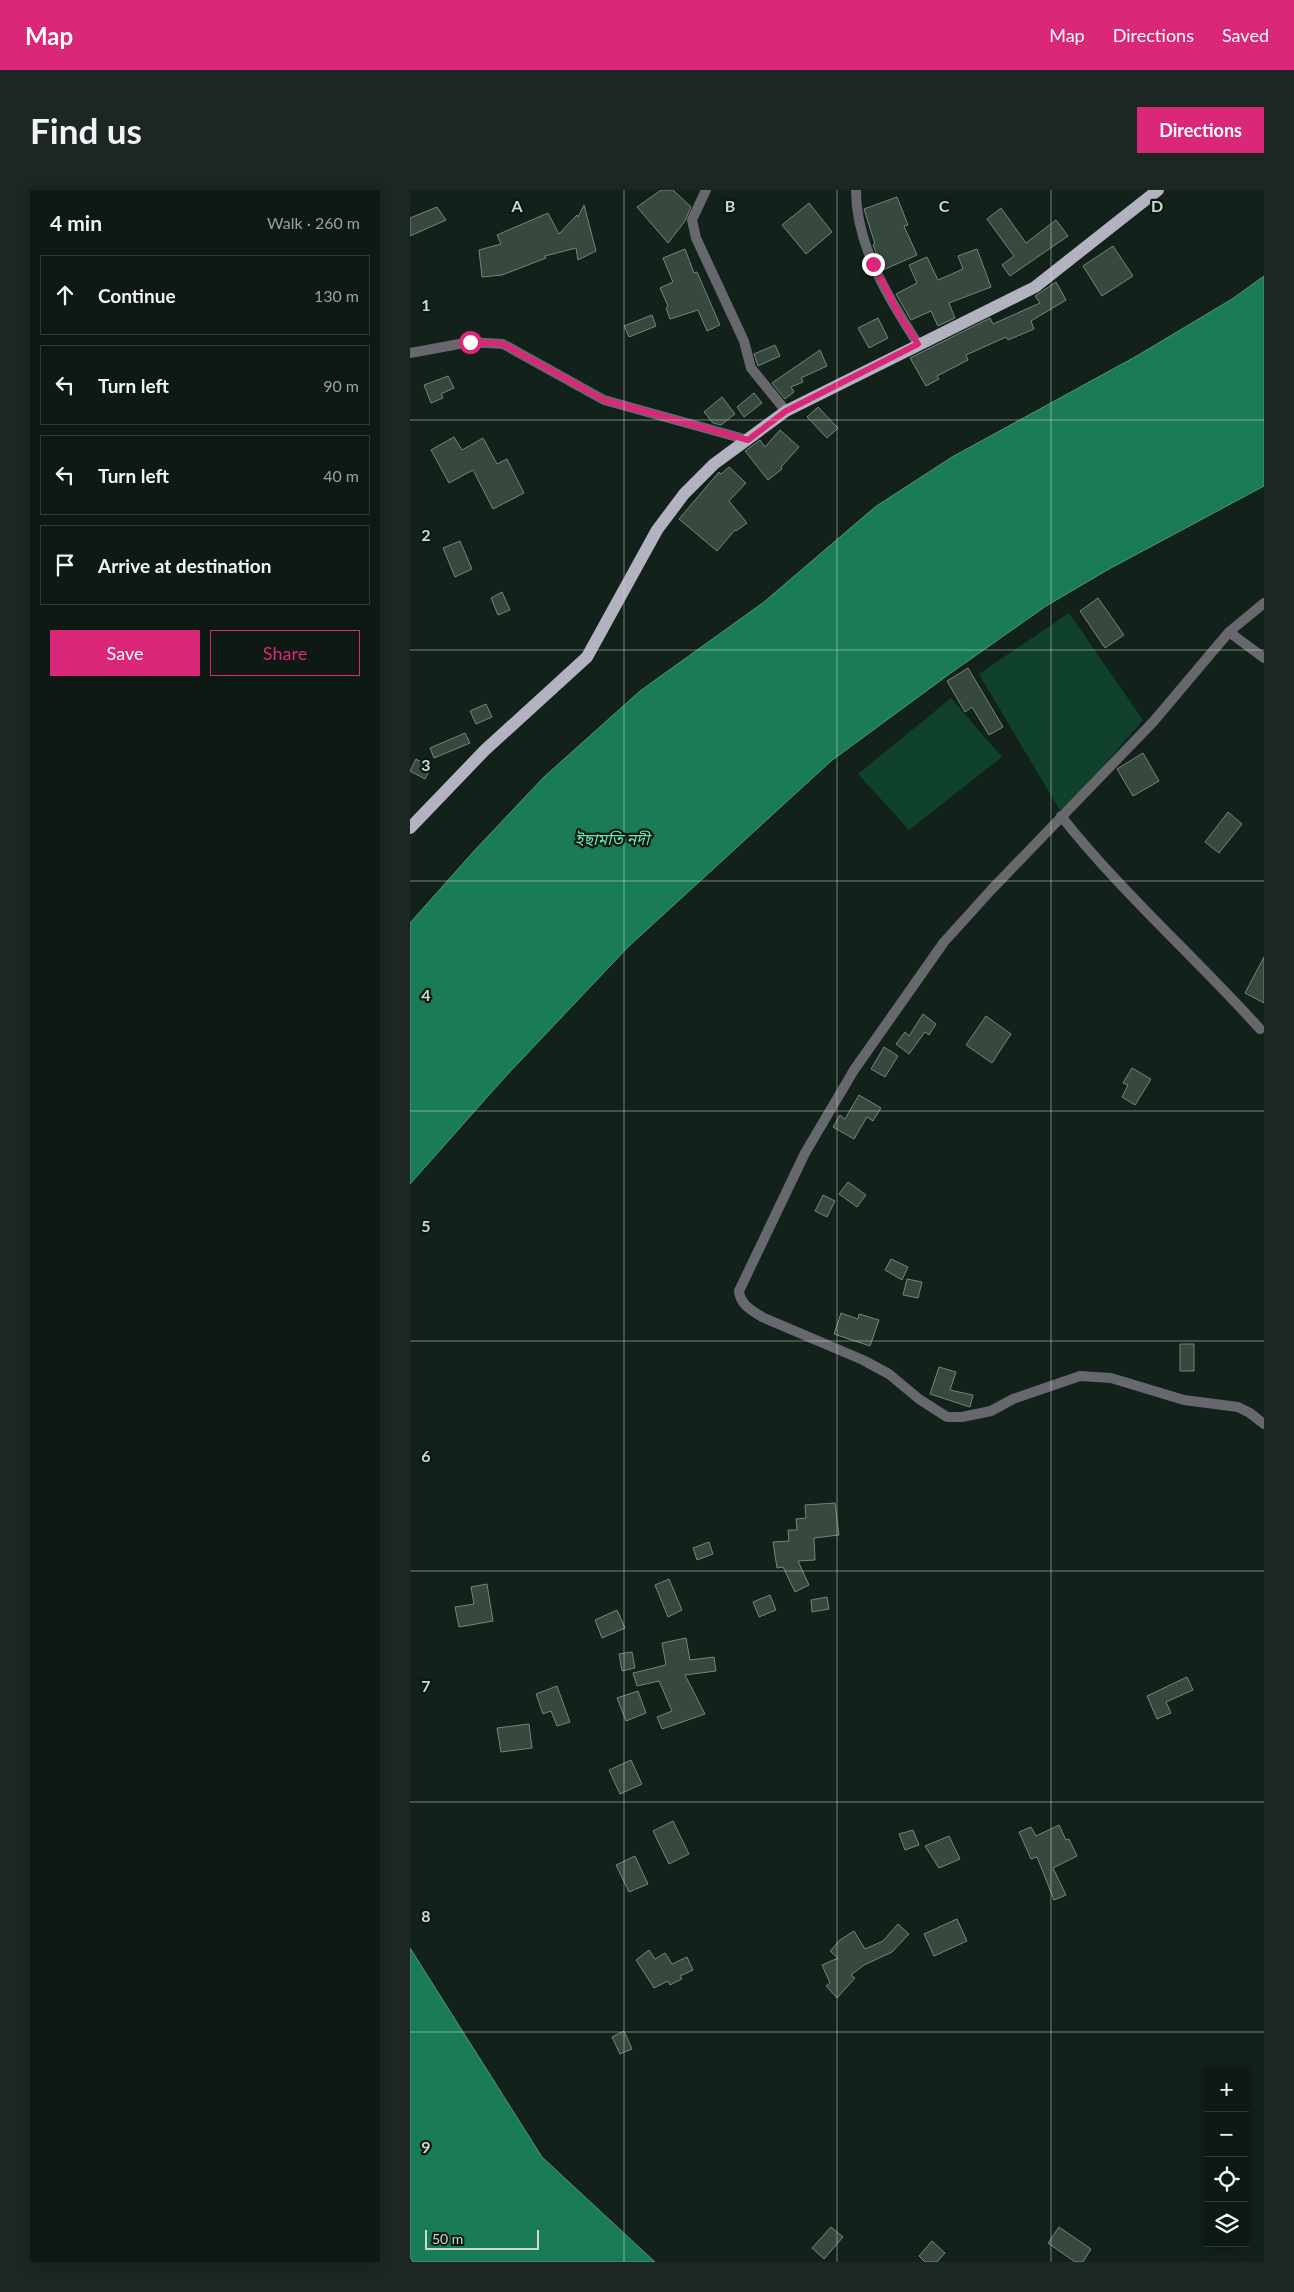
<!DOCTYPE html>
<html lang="en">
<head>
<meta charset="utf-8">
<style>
  :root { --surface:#0e1914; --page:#1c2622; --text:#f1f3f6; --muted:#9ba0a0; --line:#2e3834; --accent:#db2777 }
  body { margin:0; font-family:Lato,"Noto Sans Bengali",sans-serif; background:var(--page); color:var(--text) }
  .controls { position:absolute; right:15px; bottom:15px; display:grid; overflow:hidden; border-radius:0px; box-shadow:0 2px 12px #0003 }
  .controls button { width:45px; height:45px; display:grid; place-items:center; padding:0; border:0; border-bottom:1px solid var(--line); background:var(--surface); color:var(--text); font:25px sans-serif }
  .scale { position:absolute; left:15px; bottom:12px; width:114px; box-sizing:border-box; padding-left:5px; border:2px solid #ced8d3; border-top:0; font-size:14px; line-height:18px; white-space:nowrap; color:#ced8d3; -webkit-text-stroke:4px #091811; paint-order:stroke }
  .stop { position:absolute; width:15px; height:15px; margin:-11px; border:4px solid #db2777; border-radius:50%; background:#fff }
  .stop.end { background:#db2777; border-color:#fff; box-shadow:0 1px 5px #0008 }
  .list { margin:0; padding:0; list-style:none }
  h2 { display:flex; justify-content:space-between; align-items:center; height:65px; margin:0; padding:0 20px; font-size:21px }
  h2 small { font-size:16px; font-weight:400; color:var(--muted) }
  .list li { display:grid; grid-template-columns:32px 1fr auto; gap:15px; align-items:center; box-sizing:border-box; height:80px; margin:0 10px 10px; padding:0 10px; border:1px solid var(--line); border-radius:0px }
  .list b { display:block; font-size:19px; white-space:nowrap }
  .list em { font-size:16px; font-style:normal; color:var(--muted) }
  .actions { display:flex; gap:10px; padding:15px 20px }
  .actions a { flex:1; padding:11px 0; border:1px solid var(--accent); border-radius:0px; text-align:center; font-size:18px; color:var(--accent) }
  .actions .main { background:var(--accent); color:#fff }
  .icon { flex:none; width:28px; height:28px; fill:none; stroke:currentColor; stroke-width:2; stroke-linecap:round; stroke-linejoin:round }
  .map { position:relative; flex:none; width:854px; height:2072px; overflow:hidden; border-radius:0px }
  header { display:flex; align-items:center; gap:30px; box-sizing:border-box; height:70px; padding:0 25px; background:var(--accent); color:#fff }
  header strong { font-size:24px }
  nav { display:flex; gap:28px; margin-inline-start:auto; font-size:18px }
  .intro { display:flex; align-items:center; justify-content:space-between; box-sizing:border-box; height:120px; padding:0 30px }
  h1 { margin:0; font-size:35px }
  .button { padding:12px 22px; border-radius:0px; background:var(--accent); color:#fff; font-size:18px; font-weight:700 }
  main { display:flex; gap:30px; padding:0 30px }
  aside { flex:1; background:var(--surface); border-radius:0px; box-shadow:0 2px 12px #0003 }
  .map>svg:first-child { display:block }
  .green { fill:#0f412c }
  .water { fill:#1a7c56; stroke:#50987c }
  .building { fill:#37483f; stroke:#74867c }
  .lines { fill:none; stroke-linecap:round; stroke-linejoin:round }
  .street { stroke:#67676e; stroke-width:10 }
  .primary { stroke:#b3b2c1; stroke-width:12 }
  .route { stroke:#db2777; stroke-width:6 }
  .grid { fill:none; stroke:#ced8d3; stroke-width:1; stroke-opacity:0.55 }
  .labels { text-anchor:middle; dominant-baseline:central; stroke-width:4.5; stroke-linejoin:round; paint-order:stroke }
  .water-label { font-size:16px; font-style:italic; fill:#6ce6af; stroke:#091811 }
  .grid-label { font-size:16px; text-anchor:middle; font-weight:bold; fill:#ced8d3; stroke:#091811; stroke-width:4.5; stroke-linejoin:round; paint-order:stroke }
</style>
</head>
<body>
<header>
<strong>Map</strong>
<nav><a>Map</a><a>Directions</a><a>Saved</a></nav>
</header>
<div class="intro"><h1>Find us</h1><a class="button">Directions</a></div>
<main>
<aside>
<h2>4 min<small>Walk · 260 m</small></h2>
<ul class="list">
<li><svg class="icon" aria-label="ahead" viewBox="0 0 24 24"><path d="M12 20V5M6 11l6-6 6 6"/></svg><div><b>Continue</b></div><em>130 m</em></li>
<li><svg class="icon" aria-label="left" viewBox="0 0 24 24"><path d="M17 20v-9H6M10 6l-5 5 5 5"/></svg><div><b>Turn left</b></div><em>90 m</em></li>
<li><svg class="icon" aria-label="left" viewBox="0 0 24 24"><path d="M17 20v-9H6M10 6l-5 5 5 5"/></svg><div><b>Turn left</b></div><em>40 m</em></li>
<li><svg class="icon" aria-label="arrive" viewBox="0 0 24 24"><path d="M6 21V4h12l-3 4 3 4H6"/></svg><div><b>Arrive at destination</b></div></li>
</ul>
<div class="actions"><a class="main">Save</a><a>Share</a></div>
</aside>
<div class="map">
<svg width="854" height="2072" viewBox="0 0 854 2072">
  <rect width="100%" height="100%" fill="#12211a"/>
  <!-- green -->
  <path class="green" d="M 659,423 L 733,530 L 652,624 L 569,484 Z
    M 541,508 L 592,567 L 499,640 L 448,584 Z"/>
  <!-- water -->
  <path class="water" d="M 854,86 L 854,296 L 699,379 L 636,416 L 538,485 L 421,571 L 218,757 L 95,887 L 0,994 L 0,733 L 64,661 L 134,587 L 230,501 L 354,412 L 465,317 L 542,267 L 725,167 L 822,109 Z
    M 0,1758 L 132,1967 L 245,2072 L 3,2072 L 0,2067 Z"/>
  <!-- building -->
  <path class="building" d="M 251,0 L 263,0 L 281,17 L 275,31 L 258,53 L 227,17 Z
    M 487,7 L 498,35 L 494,36 L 507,65 L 473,80 L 463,55 L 465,54 L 454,19 Z
    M 399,13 L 422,42 L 396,64 L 372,35 Z
    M 174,15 L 186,61 L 168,70 L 166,58 L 135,66 L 136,68 L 92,85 L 72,87 L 69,60 L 91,54 L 87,45 L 138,23 L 149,44 L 167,25 L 168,27 Z
    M 27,17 L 36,30 L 0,46 L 0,28 Z
    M 591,18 L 616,53 L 646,30 L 658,46 L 600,86 L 592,75 L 604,66 L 577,29 Z
    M 703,56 L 723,86 L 692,106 L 673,76 Z
    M 275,59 L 284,83 L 287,82 L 310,135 L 297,141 L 288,120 L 260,129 L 256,118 L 258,116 L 250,98 L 263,92 L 253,68 Z
    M 567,59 L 581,97 L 539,113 L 545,128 L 528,136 L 521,121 L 501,130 L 486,104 L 507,93 L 499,75 L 517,67 L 528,90 L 553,79 L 548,66 Z
    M 646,92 L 656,110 L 621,131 L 624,139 L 598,150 L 596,147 L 556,165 L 558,170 L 527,186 L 529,189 L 516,196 L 500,168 L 580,128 L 583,134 L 630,113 L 625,106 Z
    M 242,125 L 246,136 L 219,147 L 214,136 Z
    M 468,128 L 478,148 L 459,158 L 448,138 Z
    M 365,155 L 370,166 L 348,176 L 344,164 Z
    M 410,160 L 417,176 L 391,188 L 393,192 L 381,197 L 384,202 L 375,209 L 362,193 Z
    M 38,186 L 44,198 L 31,204 L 33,208 L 21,213 L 14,195 Z
    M 344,203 L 352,213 L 334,227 L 327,217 Z
    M 312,207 L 325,224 L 311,235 L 303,233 L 294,222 Z
    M 408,217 L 428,238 L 417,248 L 397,227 Z
    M 370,240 L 389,257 L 371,277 L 372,279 L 358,290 L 335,261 L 350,250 L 355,257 Z
    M 44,247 L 52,260 L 73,248 L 87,274 L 97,269 L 114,303 L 83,319 L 63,280 L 39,293 L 21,260 Z
    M 319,277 L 336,293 L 319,311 L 337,333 L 326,341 L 325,340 L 307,361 L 269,329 L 309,282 L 311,284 Z
    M 50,351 L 62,379 L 45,387 L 33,358 Z
    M 92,402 L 100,420 L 88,425 L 81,408 Z
    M 688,408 L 714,445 L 695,458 L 670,421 Z
    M 558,478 L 593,537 L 579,545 L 562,517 L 555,522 L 537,491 Z
    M 76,514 L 82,527 L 66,534 L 60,521 Z
    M 55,543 L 60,553 L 24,568 L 20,558 Z
    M 733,563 L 749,591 L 723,606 L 707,579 Z
    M 6,569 L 21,578 L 15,589 L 0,581 Z
    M 818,622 L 832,634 L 809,663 L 795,652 Z
    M 854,767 L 854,813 L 835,803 Z
    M 513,824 L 526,834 L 519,845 L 515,842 L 499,864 L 486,854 L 495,842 L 499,846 Z
    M 576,826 L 601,844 L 582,873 L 556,855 Z
    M 474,857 L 488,866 L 475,887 L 461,879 Z
    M 722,878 L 741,889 L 725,915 L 712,907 L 718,895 L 713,893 Z
    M 449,905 L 471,918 L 463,931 L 457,927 L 444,949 L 423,937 L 430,925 L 435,929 Z
    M 438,992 L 456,1005 L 447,1017 L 429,1004 Z
    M 413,1005 L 425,1011 L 417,1027 L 405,1021 Z
    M 481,1069 L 498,1077 L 492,1090 L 475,1080 Z
    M 497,1089 L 512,1092 L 508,1108 L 493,1105 Z
    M 431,1123 L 448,1129 L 449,1124 L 469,1130 L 460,1156 L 424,1144 Z
    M 770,1154 L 784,1154 L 784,1181 L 770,1181 Z
    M 529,1177 L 546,1182 L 540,1200 L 563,1205 L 560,1217 L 520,1204 Z
    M 425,1313 L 429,1345 L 404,1348 L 405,1370 L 388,1371 L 399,1395 L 385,1402 L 373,1377 L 367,1378 L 363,1352 L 379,1351 L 378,1340 L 387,1340 L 386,1329 L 396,1328 L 395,1315 Z
    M 299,1352 L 303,1364 L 287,1370 L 283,1358 Z
    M 259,1389 L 272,1420 L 258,1427 L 245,1395 Z
    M 77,1394 L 83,1431 L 49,1437 L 45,1417 L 64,1414 L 61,1397 Z
    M 360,1405 L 366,1420 L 349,1427 L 343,1412 Z
    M 417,1407 L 419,1419 L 402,1422 L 401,1410 Z
    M 207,1420 L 215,1438 L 192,1448 L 185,1430 Z
    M 276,1448 L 280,1470 L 304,1467 L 306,1481 L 275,1485 L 295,1524 L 252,1539 L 247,1527 L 262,1521 L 249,1491 L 227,1496 L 223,1483 L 256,1475 L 252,1453 Z
    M 222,1462 L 225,1478 L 212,1481 L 209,1464 Z
    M 777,1487 L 783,1500 L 756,1512 L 761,1523 L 747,1529 L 737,1506 Z
    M 147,1496 L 160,1532 L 147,1536 L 141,1521 L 133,1524 L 126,1504 Z
    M 228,1501 L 236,1523 L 216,1531 L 207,1508 Z
    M 119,1534 L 122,1558 L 91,1562 L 87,1538 Z
    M 221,1570 L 232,1594 L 210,1604 L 199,1580 Z
    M 263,1631 L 279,1664 L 259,1674 L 243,1641 Z
    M 649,1635 L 656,1650 L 659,1649 L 667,1666 L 643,1678 L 656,1705 L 644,1710 L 627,1667 L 621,1669 L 609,1642 L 621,1637 L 626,1646 Z
    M 503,1640 L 509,1655 L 495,1660 L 489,1644 Z
    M 539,1646 L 550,1669 L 529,1678 L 515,1656 Z
    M 225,1666 L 238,1694 L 219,1702 L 206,1675 Z
    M 547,1729 L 557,1751 L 524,1766 L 514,1744 Z
    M 488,1734 L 499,1744 L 482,1762 L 454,1775 L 441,1785 L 445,1788 L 427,1808 L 416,1796 L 420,1793 L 412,1775 L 428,1768 L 420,1761 L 430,1750 L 444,1741 L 455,1759 L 473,1751 Z
    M 239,1760 L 245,1769 L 255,1763 L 262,1774 L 277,1767 L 283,1780 L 270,1786 L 272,1789 L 260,1795 L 258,1791 L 244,1798 L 226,1770 Z
    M 214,1841 L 222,1859 L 210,1864 L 202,1847 Z
    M 421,2037 L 433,2047 L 414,2069 L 402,2058 Z
    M 649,2037 L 681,2059 L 673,2072 L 665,2072 L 638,2053 Z
    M 522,2051 L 535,2063 L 527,2072 L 515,2072 L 509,2066 Z"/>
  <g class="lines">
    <!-- street -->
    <path class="street" d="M 296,0 L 282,30 L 286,48 L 334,151 L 341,178 L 376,221
      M 446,0 C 446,56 479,109 508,154
      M 0,163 L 60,152 L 93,154 L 194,210 L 338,250
      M 854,413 L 819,442 L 743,532 L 582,699 L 534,752 L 444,880 L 395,963 L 329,1101 C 330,1114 341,1120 352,1127 L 453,1170 L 479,1184 L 509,1209 L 537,1227 L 552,1227 L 581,1221 L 603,1209 L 670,1186 L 701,1188 L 774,1210 L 828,1217 L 840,1223 L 854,1234
      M 819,442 L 854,468
      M 651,626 C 711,702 785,767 850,839"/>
    <!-- primary -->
    <path class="primary" d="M 0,638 L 75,560 L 177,467 L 247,340 L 274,304 L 304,274 L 376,221 L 625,97 L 748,0"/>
  </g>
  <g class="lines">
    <!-- route -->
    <path class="route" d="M 60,152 L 93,154 L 194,210 L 338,250 L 376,221 L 508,154 L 490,126 L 463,74"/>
  </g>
  <!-- grid -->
  <path class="grid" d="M 214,0 L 214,2072M 427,0 L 427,2072M 641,0 L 641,2072M 0,230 L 854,230M 0,460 L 854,460M 0,691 L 854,691M 0,921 L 854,921M 0,1151 L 854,1151M 0,1381 L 854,1381M 0,1612 L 854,1612M 0,1842 L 854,1842"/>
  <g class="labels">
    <!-- water labels -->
    <g class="water-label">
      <text x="202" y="648">ইছামতি নদী</text>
    </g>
  </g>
  <g class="grid-label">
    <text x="107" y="22">A</text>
    <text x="320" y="22">B</text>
    <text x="534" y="22">C</text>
    <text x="747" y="22">D</text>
    <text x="16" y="121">1</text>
    <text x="16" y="351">2</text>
    <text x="16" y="581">3</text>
    <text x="16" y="811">4</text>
    <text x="16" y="1042">5</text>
    <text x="16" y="1272">6</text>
    <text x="16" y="1502">7</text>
    <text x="16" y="1732">8</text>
    <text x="16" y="1963">9</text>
  </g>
</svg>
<div class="controls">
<button>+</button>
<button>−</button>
<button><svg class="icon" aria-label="locate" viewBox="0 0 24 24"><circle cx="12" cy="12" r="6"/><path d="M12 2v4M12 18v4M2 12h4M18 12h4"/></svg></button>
<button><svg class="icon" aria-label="layers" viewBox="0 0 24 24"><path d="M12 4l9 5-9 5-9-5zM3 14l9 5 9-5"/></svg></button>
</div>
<div class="scale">50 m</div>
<div class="stop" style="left:60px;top:152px"></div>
<div class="stop end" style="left:463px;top:74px"></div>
</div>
</main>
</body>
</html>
